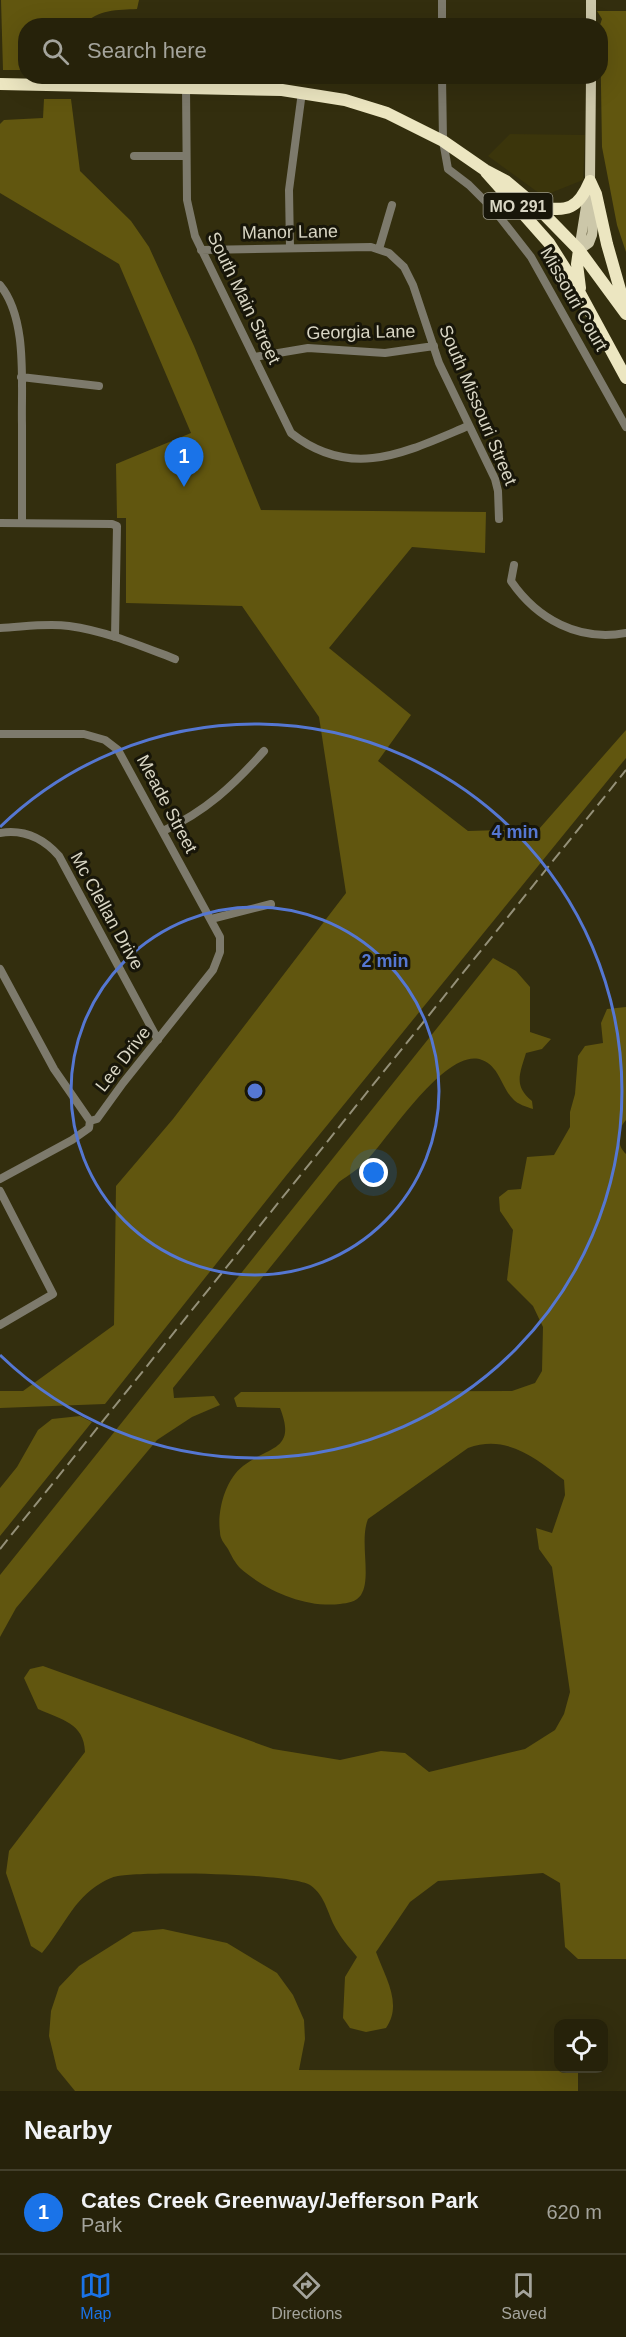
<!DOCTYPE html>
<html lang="en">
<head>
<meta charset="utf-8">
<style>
  :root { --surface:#26220a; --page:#2e2a13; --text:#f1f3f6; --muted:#a4a49c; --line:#423f2b; --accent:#1a73e8 }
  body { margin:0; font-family:Arial,sans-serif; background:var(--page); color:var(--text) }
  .controls { position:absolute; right:18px; bottom:18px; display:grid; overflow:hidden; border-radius:12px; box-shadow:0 6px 24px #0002 }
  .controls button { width:54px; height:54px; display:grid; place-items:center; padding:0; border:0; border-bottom:2px solid var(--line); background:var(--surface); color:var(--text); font:30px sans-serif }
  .you { position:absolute; left:374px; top:1173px; width:21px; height:21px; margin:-15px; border:4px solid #fff; border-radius:50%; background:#1a73e8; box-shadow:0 0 0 9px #1a73e833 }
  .badge { display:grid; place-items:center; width:39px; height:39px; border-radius:50%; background:var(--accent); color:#fff; font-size:20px; font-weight:700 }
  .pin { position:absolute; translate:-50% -50px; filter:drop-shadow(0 2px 3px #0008) }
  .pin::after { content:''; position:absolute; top:32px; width:21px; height:18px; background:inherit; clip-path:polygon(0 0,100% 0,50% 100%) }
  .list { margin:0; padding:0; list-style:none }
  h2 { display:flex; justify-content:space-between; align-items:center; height:78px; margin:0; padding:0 24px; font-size:26px }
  h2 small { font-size:20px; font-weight:400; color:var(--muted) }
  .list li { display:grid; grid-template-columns:39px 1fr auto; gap:18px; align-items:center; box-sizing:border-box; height:84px; padding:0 24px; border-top:2px solid var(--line) }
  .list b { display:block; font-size:22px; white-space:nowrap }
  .list p { margin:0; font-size:20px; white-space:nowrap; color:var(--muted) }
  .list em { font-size:20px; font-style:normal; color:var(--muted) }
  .icon { flex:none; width:33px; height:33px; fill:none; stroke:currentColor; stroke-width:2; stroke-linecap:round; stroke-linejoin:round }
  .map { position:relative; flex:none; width:626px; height:2091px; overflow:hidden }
  .search { position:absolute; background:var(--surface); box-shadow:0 6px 24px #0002; left:18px; right:18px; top:18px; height:66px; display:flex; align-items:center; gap:15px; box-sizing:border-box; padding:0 21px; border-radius:24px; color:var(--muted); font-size:22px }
  .sheet { height:162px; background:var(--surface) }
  nav { display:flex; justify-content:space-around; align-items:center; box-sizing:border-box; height:84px; border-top:2px solid var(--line); background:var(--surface); font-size:16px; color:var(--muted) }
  nav a { display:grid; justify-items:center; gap:3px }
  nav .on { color:var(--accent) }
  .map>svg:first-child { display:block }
  .built { fill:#3b350b }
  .green { fill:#61560f }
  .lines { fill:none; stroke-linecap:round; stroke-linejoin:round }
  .minor { stroke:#7d7a6c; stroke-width:8 }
  .major { stroke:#ccc7a9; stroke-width:10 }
  .highway { stroke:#ece6c1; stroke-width:12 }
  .rail { stroke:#949078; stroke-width:2; stroke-dasharray:12 6; stroke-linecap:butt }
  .ring { fill:none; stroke:#5577d2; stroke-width:3 }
  .labels { text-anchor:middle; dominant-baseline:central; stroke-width:6; stroke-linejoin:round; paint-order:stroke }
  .shield { fill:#181609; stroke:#9f9c8c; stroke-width:1.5 }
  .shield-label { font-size:16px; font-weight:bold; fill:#d9d6c4 }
  .street-label { font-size:18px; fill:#d9d6c4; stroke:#181609 }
  .centre { fill:#5577d2; stroke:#181609; stroke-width:3 }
  .ring-label { font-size:18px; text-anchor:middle; font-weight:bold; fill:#5577d2; stroke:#181609; stroke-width:6; stroke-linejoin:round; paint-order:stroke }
</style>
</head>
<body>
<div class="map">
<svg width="626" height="2091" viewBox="0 0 626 2091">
  <rect width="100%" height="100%" fill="#332e0e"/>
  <!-- built -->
  <path class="built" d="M 510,134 L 585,135 L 583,180 L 543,196 L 488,156 Z"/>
  <!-- green -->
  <path class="green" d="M 1,0 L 139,0 L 137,9 C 118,10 97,9 84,25 L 26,26 L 25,70 L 3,70 Z
    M 626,11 L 626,252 L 617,225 L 602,147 L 600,25 L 602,19 L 597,11 Z
    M 44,99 L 71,99 L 80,171 L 131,221 L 149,247 L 194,346 L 261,510 L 486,512 L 485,553 L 412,547 L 329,648 L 411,715 L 378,761 L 468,831 L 539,829 L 626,730 L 626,758 L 285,1177 L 105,1404 L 0,1408 L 0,1391 L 23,1391 L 114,1325 L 116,1186 L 173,1119 L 346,893 L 319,717 L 242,606 L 126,603 L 126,518 L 117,518 L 116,464 L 191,433 L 119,264 L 0,193 L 0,124 L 4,120 L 43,118 Z
    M 493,958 L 516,971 L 530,987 L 530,1032 L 551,1039 L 542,1049 L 526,1053 C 520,1073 513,1086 532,1101 L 533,1109 C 527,1107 517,1104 513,1099 C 501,1087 500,1067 482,1060 C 447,1046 390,1136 368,1159 C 360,1168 349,1175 339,1182 L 173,1388 L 174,1398 L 214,1396 L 220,1405 L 192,1417 L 157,1440 L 16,1608 L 0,1637 L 0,1575 Z
    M 626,1007 L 626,1120 C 617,1130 616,1145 626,1154 L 626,1959 L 578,1959 L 565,1947 L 560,1883 L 543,1873 L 438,1881 L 410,1902 L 376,1952 C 385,1977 403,2004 386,2028 L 366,2032 L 350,2028 L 343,2018 L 345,1977 L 357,1957 C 351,1949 343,1941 338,1932 C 327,1915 327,1897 310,1885 C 292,1873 144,1871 118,1876 C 112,1877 106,1880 101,1883 C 73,1899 62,1930 42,1953 L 31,1946 L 6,1873 L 9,1851 L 85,1752 C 84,1723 62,1720 38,1709 L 24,1678 L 30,1669 L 43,1666 L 273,1749 L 340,1760 L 381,1751 L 405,1753 L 429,1772 L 525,1749 L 555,1730 L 564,1714 L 570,1692 L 552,1567 L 539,1549 L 536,1528 L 552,1533 L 565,1495 L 564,1480 C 535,1458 507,1434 468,1448 L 368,1519 C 359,1541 372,1578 361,1595 C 356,1602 348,1603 340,1604 C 306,1608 266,1591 240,1568 C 235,1563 231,1555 228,1549 C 224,1543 220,1539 220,1532 C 217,1511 225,1480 243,1466 C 269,1446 297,1451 280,1408 L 237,1407 L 234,1398 L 241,1392 L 512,1391 L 535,1383 L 542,1371 L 543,1327 L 533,1306 L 507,1280 L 513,1230 L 500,1211 L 499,1197 L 508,1190 L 521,1189 L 527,1157 L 554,1155 L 570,1127 L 570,1112 L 575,1094 L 578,1056 L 585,1046 L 603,1043 L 601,1023 L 607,1009 Z
    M 80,1416 L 92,1422 L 0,1536 L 0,1488 L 17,1467 L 38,1430 L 52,1419 Z
    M 163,1929 L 227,1943 L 277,1973 L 293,1995 L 304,2020 L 305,2039 L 299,2070 L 578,2071 L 578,2091 L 75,2091 L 57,2069 L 49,2036 L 51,2011 L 59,1987 L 79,1966 L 133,1932 Z"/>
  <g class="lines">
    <!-- minor -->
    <path class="minor" d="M 442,26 L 442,0
      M 442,76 L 443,141 L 448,169 L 469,185 L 495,211 L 531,257 L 626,427
      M 186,87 L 187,200 L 195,236 L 291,433 C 352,481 406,452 468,426
      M 134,156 L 185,156
      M 290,248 L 289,190 L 302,92
      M 379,249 L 392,205
      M 201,250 L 371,247 L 389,253 L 404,267 L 413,285 L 439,363 L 495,479 L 498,491 L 499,519
      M 0,285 C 28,319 21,383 22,425 C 22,458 22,490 22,523
      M 254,357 L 308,348 L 385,353 L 434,346
      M 21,377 L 99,386
      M 0,523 L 112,524 L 117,526 L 115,637
      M 514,565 L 511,581 C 537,619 579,642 626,633
      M 0,628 C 23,627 46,623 69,626 C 106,631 141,646 175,659
      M 0,734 L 84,734 L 105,740 L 118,750 L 220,937 L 220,952 L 213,970 L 123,1083 L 97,1119 L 90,1121
      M 163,831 C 205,812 234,785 264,751
      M 0,833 C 24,829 43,838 59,856 L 158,1040
      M 211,919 L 271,904
      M 0,969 L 54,1069 L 90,1121
      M 0,1179 L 72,1140 L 89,1128 L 90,1121
      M 0,1191 L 53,1294 L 0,1325"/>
    <!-- major -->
    <path class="major" d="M 591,26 L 591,0
      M 579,250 L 589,243 L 592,235 L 594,216 L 590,181 L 591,76
      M 579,250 L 588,194"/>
    <!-- highway -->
    <path class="highway" d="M 0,84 L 282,90 L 345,100 L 387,113 L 443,141 L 485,170 L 506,181 L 537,207 L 579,250 L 626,314
      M 486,172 L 549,243 L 575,284 L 626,378
      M 590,181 L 596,194 L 607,244 L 625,307
      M 538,207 C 568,212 578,209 590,181
      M 579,250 L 577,264 L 580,288"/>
    <!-- rail -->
    <path class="rail" d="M 0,1549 L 626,770"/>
  </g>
  <!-- distance rings -->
  <g class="ring">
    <circle cx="255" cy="1091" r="184"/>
    <path d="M0 827A367 367 0 1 1 0 1355"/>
  </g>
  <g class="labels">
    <!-- shield labels -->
    <rect class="shield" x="483.5" y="193" width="69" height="26" rx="4.5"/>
    <g class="shield-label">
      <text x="518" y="206">MO 291</text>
    </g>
    <!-- street labels -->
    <g class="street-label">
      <text transform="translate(290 232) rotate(-1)">Manor Lane</text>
      <text transform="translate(244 298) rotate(64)">South Main Street</text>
      <text transform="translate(574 299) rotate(60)">Missouri Court</text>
      <text transform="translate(361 332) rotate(-1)">Georgia Lane</text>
      <text transform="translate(478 405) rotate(67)">South Missouri Street</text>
      <text transform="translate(167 804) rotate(62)">Meade Street</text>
      <text transform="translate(107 911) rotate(61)">Mc Clellan Drive</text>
      <text transform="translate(123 1059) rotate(-52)">Lee Drive</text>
    </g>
  </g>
  <circle cx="255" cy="1091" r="9" class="centre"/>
  <g class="ring-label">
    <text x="515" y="838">4 min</text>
    <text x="385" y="967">2 min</text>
  </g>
</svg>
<div class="controls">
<button><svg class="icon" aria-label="locate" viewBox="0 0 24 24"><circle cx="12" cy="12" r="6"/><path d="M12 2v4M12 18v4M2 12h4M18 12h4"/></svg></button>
</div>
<div class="you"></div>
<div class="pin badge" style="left:184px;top:487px">1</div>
<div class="search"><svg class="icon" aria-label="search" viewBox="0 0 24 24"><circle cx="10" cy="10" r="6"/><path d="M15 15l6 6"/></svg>Search here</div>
</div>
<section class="sheet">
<h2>Nearby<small></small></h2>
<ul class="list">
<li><span class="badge">1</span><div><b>Cates Creek Greenway/Jefferson Park</b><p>Park</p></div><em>620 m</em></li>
</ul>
</section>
<nav>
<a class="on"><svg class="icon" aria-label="map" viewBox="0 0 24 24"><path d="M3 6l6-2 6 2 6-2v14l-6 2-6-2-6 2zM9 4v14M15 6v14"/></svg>Map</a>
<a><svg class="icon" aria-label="directions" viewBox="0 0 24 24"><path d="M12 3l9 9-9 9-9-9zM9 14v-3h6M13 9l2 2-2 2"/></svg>Directions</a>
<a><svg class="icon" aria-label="saved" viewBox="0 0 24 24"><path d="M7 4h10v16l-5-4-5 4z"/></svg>Saved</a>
</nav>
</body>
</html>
